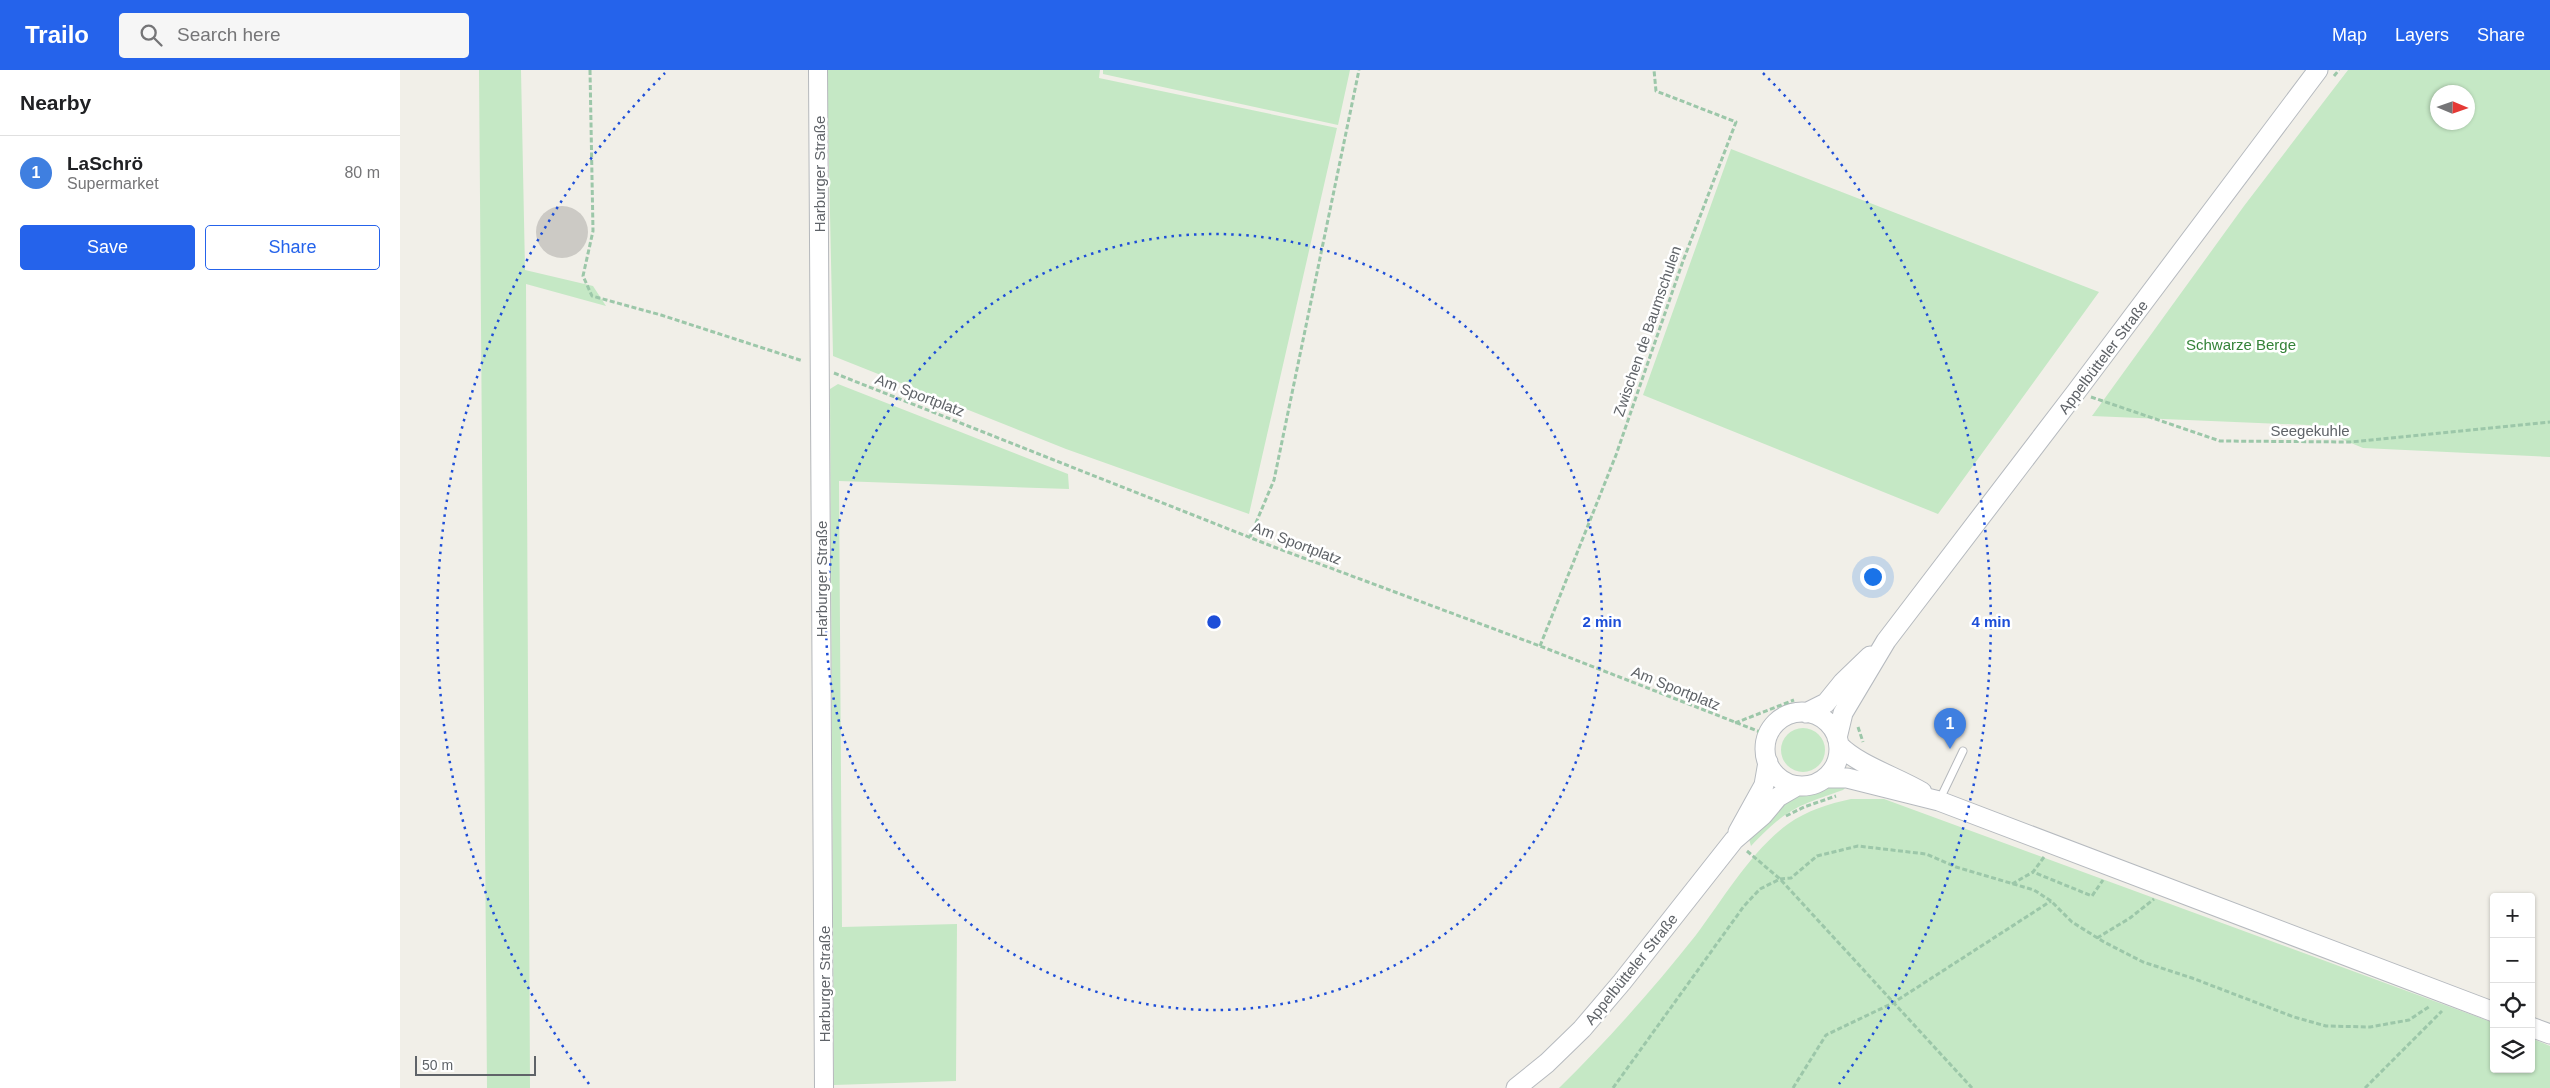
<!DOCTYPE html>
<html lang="en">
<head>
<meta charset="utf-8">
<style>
  :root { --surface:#fff; --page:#f6f6f6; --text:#202124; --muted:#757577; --line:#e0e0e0; --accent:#2563eb }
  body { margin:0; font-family:Helvetica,sans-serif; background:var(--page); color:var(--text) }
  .controls { position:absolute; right:15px; bottom:15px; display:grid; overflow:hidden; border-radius:5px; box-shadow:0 1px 4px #0004 }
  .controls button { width:45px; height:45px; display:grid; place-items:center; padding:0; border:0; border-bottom:1px solid var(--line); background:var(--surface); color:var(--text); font:25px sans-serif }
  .compass { position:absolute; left:2030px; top:15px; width:45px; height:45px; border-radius:50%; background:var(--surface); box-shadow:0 1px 4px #0004; rotate:92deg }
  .scale { position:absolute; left:15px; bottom:12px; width:121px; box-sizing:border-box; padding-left:5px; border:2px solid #5f6368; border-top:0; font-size:14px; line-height:18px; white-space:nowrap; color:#5f6368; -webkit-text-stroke:4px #fff; paint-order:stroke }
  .you { position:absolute; left:1472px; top:506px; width:18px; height:18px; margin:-12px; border:4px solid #fff; border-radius:50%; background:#1a73e8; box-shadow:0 0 0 8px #1a73e833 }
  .badge { display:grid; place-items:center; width:32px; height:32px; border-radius:50%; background:var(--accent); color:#fff; font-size:16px; font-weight:700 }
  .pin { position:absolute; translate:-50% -41px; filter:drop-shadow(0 1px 2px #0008) }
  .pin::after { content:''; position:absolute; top:26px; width:18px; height:15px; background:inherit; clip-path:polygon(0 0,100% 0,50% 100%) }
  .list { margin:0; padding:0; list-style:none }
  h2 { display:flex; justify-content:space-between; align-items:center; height:65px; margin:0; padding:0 20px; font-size:21px }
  h2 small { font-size:16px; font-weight:400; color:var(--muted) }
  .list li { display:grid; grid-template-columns:32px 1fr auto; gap:15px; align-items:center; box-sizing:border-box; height:75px; padding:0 20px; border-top:1px solid var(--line) }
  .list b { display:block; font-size:19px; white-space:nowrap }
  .list p { margin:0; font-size:16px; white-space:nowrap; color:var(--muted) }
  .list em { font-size:16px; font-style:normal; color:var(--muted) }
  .actions { display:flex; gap:10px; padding:15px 20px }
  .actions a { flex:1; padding:11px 0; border:1px solid var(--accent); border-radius:5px; text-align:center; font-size:18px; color:var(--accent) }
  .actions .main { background:var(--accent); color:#fff }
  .icon { flex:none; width:28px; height:28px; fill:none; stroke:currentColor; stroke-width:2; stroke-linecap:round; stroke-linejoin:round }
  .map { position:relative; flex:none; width:2150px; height:1018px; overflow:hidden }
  header { display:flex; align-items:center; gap:30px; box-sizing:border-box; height:70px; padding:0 25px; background:var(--accent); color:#fff }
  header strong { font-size:24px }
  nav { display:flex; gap:28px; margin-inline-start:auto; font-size:18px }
  .search { width:350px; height:45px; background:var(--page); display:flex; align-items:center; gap:12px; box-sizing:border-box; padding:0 18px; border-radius:5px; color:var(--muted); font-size:19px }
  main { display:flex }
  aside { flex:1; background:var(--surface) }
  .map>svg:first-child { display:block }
  .green { fill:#c5e8c5; fill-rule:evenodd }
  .building { fill:#cccac5 }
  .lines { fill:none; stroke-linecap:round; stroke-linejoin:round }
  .service-casing { stroke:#b5b8bc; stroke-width:9 }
  .tertiary-casing { stroke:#b5b8bc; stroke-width:20 }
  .secondary-casing { stroke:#b6babf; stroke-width:21 }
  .path { stroke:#9cc7a9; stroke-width:3; stroke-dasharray:5 2.5; stroke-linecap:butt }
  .service { stroke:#fff; stroke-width:7 }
  .tertiary { stroke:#fff; stroke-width:18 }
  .secondary { stroke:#fff; stroke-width:19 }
  .ring { fill:none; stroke:#1d4ed8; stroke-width:2.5; stroke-dasharray:2.5 5 }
  .labels { text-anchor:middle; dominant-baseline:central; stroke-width:5; stroke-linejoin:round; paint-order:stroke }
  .street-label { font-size:15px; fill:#5f6368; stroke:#fff }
  .park-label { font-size:15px; fill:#348238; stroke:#fff }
  .centre { fill:#1d4ed8; stroke:#fff; stroke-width:2.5 }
  .ring-label { font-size:15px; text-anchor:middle; font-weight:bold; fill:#1d4ed8; stroke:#fff; stroke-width:5; stroke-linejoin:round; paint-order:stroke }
</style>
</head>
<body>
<header>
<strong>Trailo</strong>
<div class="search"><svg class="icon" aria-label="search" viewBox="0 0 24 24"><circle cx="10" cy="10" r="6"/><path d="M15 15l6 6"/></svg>Search here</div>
<nav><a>Map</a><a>Layers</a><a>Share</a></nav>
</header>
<main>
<aside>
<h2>Nearby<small></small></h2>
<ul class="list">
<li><span class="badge" style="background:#3f7fe0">1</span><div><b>LaSchrö</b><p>Supermarket</p></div><em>80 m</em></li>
</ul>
<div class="actions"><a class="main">Save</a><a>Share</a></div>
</aside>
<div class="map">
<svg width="2150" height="1018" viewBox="0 0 2150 1018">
  <rect width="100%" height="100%" fill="#f1efe8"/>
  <!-- green -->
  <path class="green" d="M 79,0 L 121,0 L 125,200 L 193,216 L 206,236 L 126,214 L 130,1018 L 87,1018 Z
    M 427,0 L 700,0 L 699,8 L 937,58 L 849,444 L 666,379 L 433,286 Z
    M 703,0 L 950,0 L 938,55 L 703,4 Z
    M 1948,0 L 2150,0 L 2150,387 L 1963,378 L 1908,355 L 1692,346 L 1844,136 ZM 2038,22 L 2068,22 L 2068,52 L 2038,52 Z
    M 1331,79 L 1699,222 L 1538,444 L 1243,325 Z
    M 438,314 L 668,404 L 669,419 L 439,411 L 442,857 L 557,854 L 556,1011 L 434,1015 L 430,319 Z
    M1381 680a22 22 0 1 1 44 0a22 22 0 1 1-44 0Z
    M 1448,715 L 1443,720 C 1397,736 1386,739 1351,776 L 1349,769 L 1371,743 L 1396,725 L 1411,723 L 1431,716 Z
    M 1451,729 L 1484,729 L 2094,953 L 2094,999 L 2131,999 L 2131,968 L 2150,976 L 2150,1018 L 1159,1018 C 1208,970 1254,918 1296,865 C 1323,829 1352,780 1388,754 C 1408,740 1428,734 1451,729 Z"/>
  <!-- building -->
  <path class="building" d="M136 162a26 26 0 1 1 52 0a26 26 0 1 1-52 0Z"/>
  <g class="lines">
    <!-- service casing -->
    <g class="service-casing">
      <path id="service" d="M 1539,731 L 1563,681"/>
    </g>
    <!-- tertiary casing -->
    <g class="tertiary-casing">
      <path id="tertiary" d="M 418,0 L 424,1018"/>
    </g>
    <!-- secondary casing -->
    <g class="secondary-casing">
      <path id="secondary" d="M1365 679a37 37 0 1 1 74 0a37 37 0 1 1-74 0Z
        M 1406,643 L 1426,633 L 1443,612 L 1470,586
        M 1437,668 L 1443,643 L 1486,571 L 1676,322 L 1918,0
        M 1439,675 C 1458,695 1497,707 1522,722
        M 1425,708 L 1447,708 L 1539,731 L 2094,942
        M 1338,762 L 1364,715 L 1368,692
        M 2131,957 L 2150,964
        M 1116,1018 L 1147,993 L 1182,959 L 1222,912 L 1334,770 L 1363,745 L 1378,727 L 1397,716"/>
    </g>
    <!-- path -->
    <path class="path" d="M 190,0 L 193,161 L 183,206 L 192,226 L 261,245 L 403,291
      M 1934,6 L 1939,0
      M 434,303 L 874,477 L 1140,576 L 1368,665
      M 1691,327 L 1820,371 L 1950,372 L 2150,352
      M 850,467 L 874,410 L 959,0
      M 1140,576 L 1216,385 L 1283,191 L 1336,52 L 1256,21 L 1254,0
      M 1335,653 L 1394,630
      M 1458,657 L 1463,672
      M 1386,746 L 1404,737 L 1436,726
      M 1347,781 L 1380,809 L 1572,1018
      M 1644,787 L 1633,802 L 1692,826 L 1703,810
      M 1612,814 L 1633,802
      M 1697,868 L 1730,848 L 1754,829
      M 1213,1018 L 1344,836 L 1360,819 L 1380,809 L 1391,808 L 1417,786 L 1458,776 L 1526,784 L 1556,797 L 1634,820 L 1651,831 L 1672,852 L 1704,872 L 1743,892 L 1792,908 L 1894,947 L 1926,956 L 1970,957 L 2009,950 L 2030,936
      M 1393,1018 L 1426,965 L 1493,933 L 1651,831
      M 1965,1018 L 2042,941"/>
    <!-- service -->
    <use href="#service" class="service"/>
    <!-- tertiary -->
    <use href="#tertiary" class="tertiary"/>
    <!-- secondary -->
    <use href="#secondary" class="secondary"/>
  </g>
  <!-- distance rings -->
  <g class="ring">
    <circle cx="814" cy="552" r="388"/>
    <path d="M189 1014A777 777 0 0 1 265 3M1363 3A777 777 0 0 1 1439 1014"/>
  </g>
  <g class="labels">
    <!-- street labels -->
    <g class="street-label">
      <text transform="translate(419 104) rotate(-90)">Harburger Straße</text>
      <text transform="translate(1247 261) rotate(-71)">Zwischen de Baumschulen</text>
      <text transform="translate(1703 287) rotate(-53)">Appelbütteler Straße</text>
      <text transform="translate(520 325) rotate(21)">Am Sportplatz</text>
      <text x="1910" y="360">Seegekuhle</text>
      <text transform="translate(897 473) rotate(21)">Am Sportplatz</text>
      <text transform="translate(421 509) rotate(-90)">Harburger Straße</text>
      <text transform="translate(1276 618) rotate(22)">Am Sportplatz</text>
      <text transform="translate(1231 899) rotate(-51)">Appelbütteler Straße</text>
      <text transform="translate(424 914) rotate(-90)">Harburger Straße</text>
    </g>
    <!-- park labels -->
    <g class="park-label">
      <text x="1841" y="274">Schwarze Berge</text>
    </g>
  </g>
  <circle cx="814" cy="552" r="8" class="centre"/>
  <g class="ring-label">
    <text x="1202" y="557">2 min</text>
    <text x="1591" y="557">4 min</text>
  </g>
</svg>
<div class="controls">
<button>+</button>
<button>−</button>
<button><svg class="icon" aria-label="locate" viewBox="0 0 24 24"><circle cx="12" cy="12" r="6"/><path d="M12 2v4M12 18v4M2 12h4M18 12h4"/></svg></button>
<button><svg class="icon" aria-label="layers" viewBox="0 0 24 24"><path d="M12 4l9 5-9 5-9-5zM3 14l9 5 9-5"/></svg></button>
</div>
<svg class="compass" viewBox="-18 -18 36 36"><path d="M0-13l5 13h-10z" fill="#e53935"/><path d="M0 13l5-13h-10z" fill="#757577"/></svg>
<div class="scale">50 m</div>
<div class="you"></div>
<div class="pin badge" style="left:1550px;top:679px;background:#3f7fe0">1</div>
</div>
</main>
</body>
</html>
